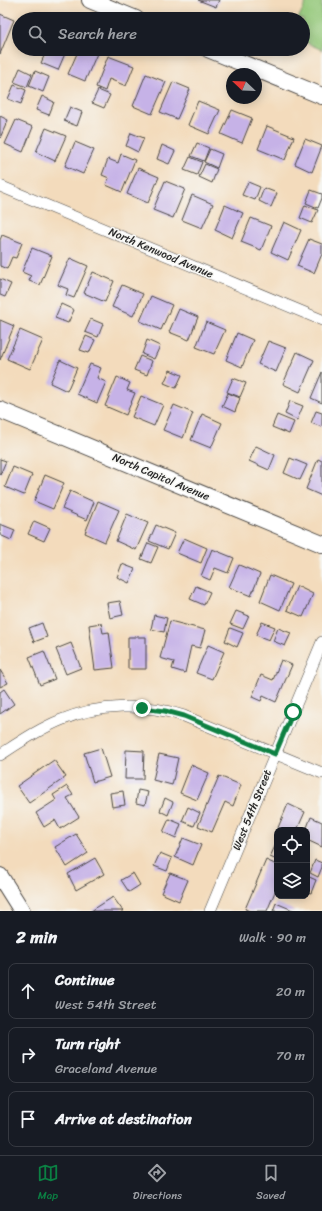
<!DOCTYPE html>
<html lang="en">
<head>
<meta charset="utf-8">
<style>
  :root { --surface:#171b24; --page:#242831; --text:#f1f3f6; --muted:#9ea1a6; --line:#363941; --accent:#0b8043 }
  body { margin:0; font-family:Sriracha,sans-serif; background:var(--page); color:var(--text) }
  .controls { position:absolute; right:12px; bottom:12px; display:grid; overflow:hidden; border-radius:8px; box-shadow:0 2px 10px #0003 }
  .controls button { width:36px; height:36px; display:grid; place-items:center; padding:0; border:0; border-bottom:1px solid var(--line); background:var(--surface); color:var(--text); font:20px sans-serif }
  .compass { position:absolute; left:226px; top:68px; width:36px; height:36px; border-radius:50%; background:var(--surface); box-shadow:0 2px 10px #0003; rotate:293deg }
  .stop { position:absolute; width:12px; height:12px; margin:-9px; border:3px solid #0b8043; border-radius:50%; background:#fff }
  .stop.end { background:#0b8043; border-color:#fff; box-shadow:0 1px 4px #0008 }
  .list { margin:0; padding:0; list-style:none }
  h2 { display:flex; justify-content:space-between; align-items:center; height:52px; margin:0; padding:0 16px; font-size:17px }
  h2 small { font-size:13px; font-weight:400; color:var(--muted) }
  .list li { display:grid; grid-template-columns:26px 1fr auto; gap:12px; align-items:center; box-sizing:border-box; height:56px; margin:0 8px 8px; padding:0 8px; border:1px solid var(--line); border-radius:8px }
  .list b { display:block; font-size:15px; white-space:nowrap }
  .list p { margin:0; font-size:13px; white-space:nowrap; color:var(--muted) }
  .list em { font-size:13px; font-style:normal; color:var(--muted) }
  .icon { flex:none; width:22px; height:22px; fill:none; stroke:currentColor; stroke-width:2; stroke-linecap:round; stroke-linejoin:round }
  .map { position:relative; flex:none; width:322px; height:911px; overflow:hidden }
  .search { position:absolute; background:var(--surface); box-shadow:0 2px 10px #0003; left:12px; right:12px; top:12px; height:44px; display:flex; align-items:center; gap:10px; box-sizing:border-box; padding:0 14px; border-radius:22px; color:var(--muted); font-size:15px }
  .sheet { height:244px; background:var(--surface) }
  nav { display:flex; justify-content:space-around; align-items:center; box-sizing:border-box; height:56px; border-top:1px solid var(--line); background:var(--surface); font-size:11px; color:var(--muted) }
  nav a { display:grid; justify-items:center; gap:2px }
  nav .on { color:var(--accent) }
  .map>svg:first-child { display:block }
  .green { fill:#93c778; stroke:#5f7952 }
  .building { fill:#c6b2e7 }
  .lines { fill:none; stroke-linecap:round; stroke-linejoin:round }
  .street-casing { stroke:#494541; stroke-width:12 }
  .secondary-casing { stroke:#494541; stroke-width:18 }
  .street { stroke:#fff; stroke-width:11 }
  .secondary { stroke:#fff; stroke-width:16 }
  .route { stroke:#0b8043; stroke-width:5 }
  .labels { text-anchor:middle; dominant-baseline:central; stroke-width:3; stroke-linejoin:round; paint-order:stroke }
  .street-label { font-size:11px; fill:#2b2b2b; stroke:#f6f6f2 }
</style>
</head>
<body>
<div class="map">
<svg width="322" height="911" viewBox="0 0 322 911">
  <rect width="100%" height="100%" fill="#f6f6f2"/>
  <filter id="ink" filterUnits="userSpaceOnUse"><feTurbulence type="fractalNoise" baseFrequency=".025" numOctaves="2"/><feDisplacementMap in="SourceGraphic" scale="8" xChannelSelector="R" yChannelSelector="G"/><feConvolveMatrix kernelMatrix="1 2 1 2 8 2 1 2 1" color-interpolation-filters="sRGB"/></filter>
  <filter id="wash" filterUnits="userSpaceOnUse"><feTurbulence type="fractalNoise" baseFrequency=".012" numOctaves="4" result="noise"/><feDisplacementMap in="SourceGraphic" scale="16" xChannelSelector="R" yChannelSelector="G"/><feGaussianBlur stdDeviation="0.9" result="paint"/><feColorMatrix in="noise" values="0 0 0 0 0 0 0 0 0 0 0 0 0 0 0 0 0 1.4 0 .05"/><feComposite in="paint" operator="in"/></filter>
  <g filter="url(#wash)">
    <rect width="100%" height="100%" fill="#f3dbbc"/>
    <!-- green -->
    <path class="green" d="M 307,0 L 322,0 L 322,50 L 303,41 L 303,19 L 298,19 Z"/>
    <g id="blocks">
      <!-- building -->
      <path class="building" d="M 198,0 L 219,0 L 216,7 Z
        M 0,14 L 14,20 L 0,54 Z
        M 47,49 L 67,49 L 58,70 L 41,63 Z
        M 79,49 L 99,49 L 85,81 L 68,74 Z
        M 108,56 L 134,66 L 126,86 L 109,79 L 105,91 L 96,87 Z
        M 20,68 L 32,74 L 27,87 L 14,82 Z
        M 35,71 L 49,77 L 43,92 L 29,86 Z
        M 146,74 L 166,82 L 152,114 L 133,106 Z
        M 173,82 L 190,89 L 177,119 L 160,112 Z
        M 14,85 L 26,90 L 21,104 L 8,99 Z
        M 98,90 L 110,95 L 104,108 L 92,103 Z
        M 42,96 L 54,102 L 49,115 L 36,110 Z
        M 198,101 L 220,110 L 209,134 L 188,125 Z
        M 70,107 L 82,112 L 77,126 L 64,121 Z
        M 232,110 L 252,118 L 242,143 L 221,134 Z
        M 0,116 L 8,120 L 0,138 Z
        M 16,120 L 33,127 L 23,152 L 5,144 Z
        M 267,126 L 294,137 L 285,160 L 258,149 Z
        M 46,128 L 66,136 L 55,161 L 36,152 Z
        M 131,133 L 144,138 L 138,152 L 126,146 Z
        M 305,139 L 322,146 L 312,172 L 295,164 Z
        M 75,142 L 94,150 L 83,174 L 65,166 Z
        M 197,143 L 209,148 L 204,161 L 191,156 Z
        M 162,145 L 175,151 L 169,164 L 157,159 Z
        M 210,149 L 222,154 L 217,168 L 204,162 Z
        M 121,154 L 135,160 L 122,192 L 106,185 L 109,178 L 102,175 L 108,159 L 118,163 Z
        M 190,157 L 202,162 L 197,175 L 184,170 Z
        M 205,164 L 217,169 L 212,183 L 199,177 Z
        M 138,168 L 159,177 L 148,203 L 127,194 Z
        M 165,181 L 185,189 L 173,218 L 153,210 Z
        M 248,182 L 260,187 L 255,200 L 242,195 Z
        M 264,188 L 277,193 L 271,207 L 259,201 Z
        M 311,190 L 322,194 L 322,198 L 318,208 L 306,203 Z
        M 192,195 L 213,204 L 202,228 L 182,220 Z
        M 225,205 L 243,213 L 232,238 L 215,230 Z
        M 305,205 L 318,210 L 312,223 L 300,218 Z
        M 251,218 L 271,226 L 261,250 L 241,242 Z
        M 284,222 L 301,230 L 288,260 L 271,252 Z
        M 2,235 L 22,243 L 16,258 L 12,257 L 7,269 L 0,266 L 0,240 Z
        M 309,239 L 322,244 L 322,254 L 314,273 L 297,266 Z
        M 32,248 L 52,256 L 40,285 L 29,281 L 31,276 L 22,272 Z
        M 70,258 L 88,266 L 74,298 L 66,295 L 68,289 L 58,285 Z
        M 93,272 L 114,281 L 105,302 L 84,293 Z
        M 0,279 L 11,284 L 5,297 L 0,295 Z
        M 122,285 L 143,294 L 133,316 L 112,307 Z
        M 151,296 L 172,305 L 161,330 L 140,321 Z
        M 61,304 L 74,310 L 68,323 L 55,318 Z
        M 179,309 L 198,317 L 189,340 L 169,332 Z
        M 91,319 L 103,324 L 98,337 L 85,332 Z
        M 0,320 L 14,326 L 0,360 Z
        M 206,322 L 225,330 L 214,354 L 196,347 Z
        M 20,330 L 43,340 L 30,369 L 7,359 Z
        M 237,333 L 253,340 L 242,367 L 226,360 Z
        M 86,336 L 95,340 L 89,353 L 80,350 Z
        M 147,340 L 160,346 L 154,359 L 142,354 Z
        M 268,341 L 286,348 L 276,372 L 258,364 Z
        M 297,352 L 314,360 L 300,392 L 283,384 Z
        M 140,356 L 152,361 L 147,375 L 134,370 Z
        M 60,360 L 77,368 L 67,391 L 50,383 Z
        M 90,364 L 101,368 L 97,378 L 106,382 L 97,403 L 77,394 Z
        M 170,370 L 182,375 L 176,388 L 164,383 Z
        M 322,372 L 322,403 L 311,398 Z
        M 117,377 L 130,383 L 127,390 L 135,393 L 126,415 L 105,406 Z
        M 233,378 L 246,383 L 240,397 L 227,392 Z
        M 228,393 L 240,398 L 235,412 L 222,406 Z
        M 141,396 L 163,405 L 154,426 L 132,417 Z
        M 290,401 L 303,406 L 297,420 L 285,414 Z
        M 174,405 L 193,413 L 183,438 L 163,430 Z
        M 316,411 L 322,413 L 322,427 L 311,423 Z
        M 202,414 L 222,423 L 211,448 L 191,440 Z
        M 277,415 L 294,422 L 289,434 L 272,427 Z
        M 256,446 L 275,455 L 269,470 L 249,461 Z
        M 290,458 L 307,465 L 300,480 L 284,473 Z
        M 0,459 L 6,461 L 0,475 Z
        M 318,459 L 322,461 L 322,496 L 306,489 Z
        M 13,467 L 32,475 L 24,495 L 5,487 Z
        M 45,475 L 64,483 L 53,509 L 34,501 Z
        M 70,491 L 94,502 L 87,520 L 62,509 Z
        M 98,501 L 119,510 L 105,542 L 85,533 Z
        M 127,514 L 148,523 L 136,550 L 116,541 Z
        M 34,521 L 50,528 L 44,541 L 28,534 Z
        M 0,524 L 15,530 L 11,540 L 0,535 Z
        M 156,525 L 175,533 L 168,549 L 149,541 Z
        M 184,538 L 207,548 L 201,563 L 177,553 Z
        M 148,543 L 158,547 L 151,563 L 141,559 Z
        M 212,549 L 234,558 L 228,573 L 215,568 L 210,580 L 201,576 Z
        M 122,564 L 135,569 L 129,583 L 117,577 Z
        M 239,565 L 260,574 L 251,596 L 229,587 Z
        M 270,575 L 291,584 L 280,610 L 260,601 Z
        M 196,586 L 210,592 L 204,605 L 190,599 Z
        M 297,586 L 313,594 L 303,617 L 287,610 Z
        M 120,601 L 123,615 L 110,618 L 107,603 Z
        M 236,611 L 249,616 L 243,629 L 230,624 Z
        M 154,615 L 167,618 L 164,632 L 151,629 Z
        M 170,621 L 205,630 L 200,648 L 191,646 L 185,673 L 172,669 L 174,662 L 160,658 Z
        M 262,622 L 275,627 L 269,640 L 256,635 Z
        M 42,623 L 47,637 L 34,642 L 29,628 Z
        M 101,623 L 103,633 L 109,632 L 114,668 L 95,670 L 89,625 Z
        M 230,628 L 243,633 L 237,647 L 225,641 Z
        M 278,628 L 291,633 L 285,646 L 273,641 Z
        M 128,637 L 146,637 L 146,669 L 128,669 Z
        M 71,643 L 81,668 L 66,674 L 56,649 Z
        M 208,645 L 224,652 L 212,679 L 196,673 Z
        M 44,651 L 55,679 L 40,685 L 29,657 Z
        M 281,660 L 292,665 L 276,702 L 263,696 L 261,701 L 252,697 L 261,675 L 273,680 Z
        M 0,670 L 8,683 L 0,687 Z
        M 4,689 L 14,704 L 0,714 L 0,692 Z
        M 101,748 L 110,777 L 93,782 L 84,753 Z
        M 126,750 L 144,751 L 143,779 L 125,779 Z
        M 159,754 L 178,758 L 172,785 L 153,780 Z
        M 54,760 L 66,777 L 29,803 L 17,786 Z
        M 191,765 L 209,773 L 197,800 L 180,793 Z
        M 219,776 L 241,785 L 233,806 L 225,802 L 212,832 L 198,826 Z
        M 67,786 L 73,795 L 67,798 L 79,817 L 60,829 L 55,820 L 44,827 L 36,813 L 56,800 L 53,795 Z
        M 138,790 L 148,792 L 145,805 L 136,803 Z
        M 123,791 L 125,805 L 112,807 L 110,793 Z
        M 165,798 L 173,802 L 168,815 L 160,811 Z
        M 288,804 L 305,812 L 297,830 L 277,830 Z
        M 188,807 L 200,813 L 194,826 L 182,821 Z
        M 311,817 L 322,822 L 322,847 L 307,840 L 307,830 L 306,830 Z
        M 169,819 L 181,824 L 176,838 L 163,832 Z
        M 76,834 L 88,853 L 67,867 L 55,847 Z
        M 183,838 L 201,845 L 193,865 L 175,857 Z
        M 276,844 L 277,845 L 277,860 L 270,857 Z
        M 160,853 L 172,858 L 167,871 L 154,866 Z
        M 95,858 L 104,874 L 76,890 L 68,874 Z
        M 266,860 L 277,865 L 277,887 L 267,911 L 250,911 L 245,909 Z
        M 315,860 L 322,863 L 322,867 L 318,877 L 310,873 Z
        M 133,873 L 140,885 L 129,892 L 121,880 Z
        M 170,873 L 188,880 L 179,901 L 161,893 Z
        M 307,876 L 316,880 L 311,893 L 307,892 Z
        M 113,897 L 123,911 L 91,911 Z
        M 276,903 L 295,911 L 273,911 Z"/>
    </g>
  </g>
  <g filter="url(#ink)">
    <use href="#blocks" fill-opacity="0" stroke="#494541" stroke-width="1"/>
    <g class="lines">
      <!-- street casing -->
      <g class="street-casing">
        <path id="street" d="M 0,186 L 322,320
          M 0,755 C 20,742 39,729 61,720 C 99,704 145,703 184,716 L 322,773
          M 210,911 L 322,642"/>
      </g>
      <!-- secondary casing -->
      <g class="secondary-casing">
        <path id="secondary" d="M 90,0 L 136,19
          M 208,49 L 322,96
          M 0,410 L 322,544
          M 0,876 L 22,911"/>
      </g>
      <!-- street -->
      <use href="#street" class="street"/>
      <!-- secondary -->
      <use href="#secondary" class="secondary"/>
    </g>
  </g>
  <g class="lines" filter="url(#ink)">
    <!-- route -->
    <path class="route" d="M 142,708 L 165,711 L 184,716 L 275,754 L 293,712"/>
  </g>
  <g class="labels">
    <!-- street labels -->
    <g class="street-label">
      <text transform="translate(161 253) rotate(23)">North Kenwood Avenue</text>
      <text transform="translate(161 477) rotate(23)">North Capitol Avenue</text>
      <text transform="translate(252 810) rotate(-68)">West 54th Street</text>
    </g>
  </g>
</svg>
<div class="controls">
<button><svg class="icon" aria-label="locate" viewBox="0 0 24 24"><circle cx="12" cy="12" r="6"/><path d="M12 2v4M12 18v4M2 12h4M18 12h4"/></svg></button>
<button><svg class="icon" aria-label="layers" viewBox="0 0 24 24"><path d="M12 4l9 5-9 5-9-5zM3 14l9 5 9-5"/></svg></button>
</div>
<svg class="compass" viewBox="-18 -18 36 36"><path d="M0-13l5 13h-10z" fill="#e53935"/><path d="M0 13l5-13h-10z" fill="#9ea1a6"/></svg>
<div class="stop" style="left:293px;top:712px"></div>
<div class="stop end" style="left:142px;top:708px"></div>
<div class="search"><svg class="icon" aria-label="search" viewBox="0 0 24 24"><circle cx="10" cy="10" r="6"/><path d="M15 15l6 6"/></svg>Search here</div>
</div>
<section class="sheet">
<h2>2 min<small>Walk · 90 m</small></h2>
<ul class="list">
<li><svg class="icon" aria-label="ahead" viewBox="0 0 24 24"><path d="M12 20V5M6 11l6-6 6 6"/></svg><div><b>Continue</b><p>West 54th Street</p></div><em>20 m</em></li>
<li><svg class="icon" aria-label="right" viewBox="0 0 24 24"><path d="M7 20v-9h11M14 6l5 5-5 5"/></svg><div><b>Turn right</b><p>Graceland Avenue</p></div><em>70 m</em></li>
<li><svg class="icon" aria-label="arrive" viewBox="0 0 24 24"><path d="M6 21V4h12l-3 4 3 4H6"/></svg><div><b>Arrive at destination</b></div></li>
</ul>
</section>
<nav>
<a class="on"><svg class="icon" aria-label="map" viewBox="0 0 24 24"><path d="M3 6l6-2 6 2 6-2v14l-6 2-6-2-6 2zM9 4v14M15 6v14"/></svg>Map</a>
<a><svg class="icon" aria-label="directions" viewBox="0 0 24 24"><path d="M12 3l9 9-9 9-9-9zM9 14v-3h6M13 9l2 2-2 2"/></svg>Directions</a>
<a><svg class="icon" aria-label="saved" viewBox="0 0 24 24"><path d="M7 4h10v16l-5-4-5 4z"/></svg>Saved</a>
</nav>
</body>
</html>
